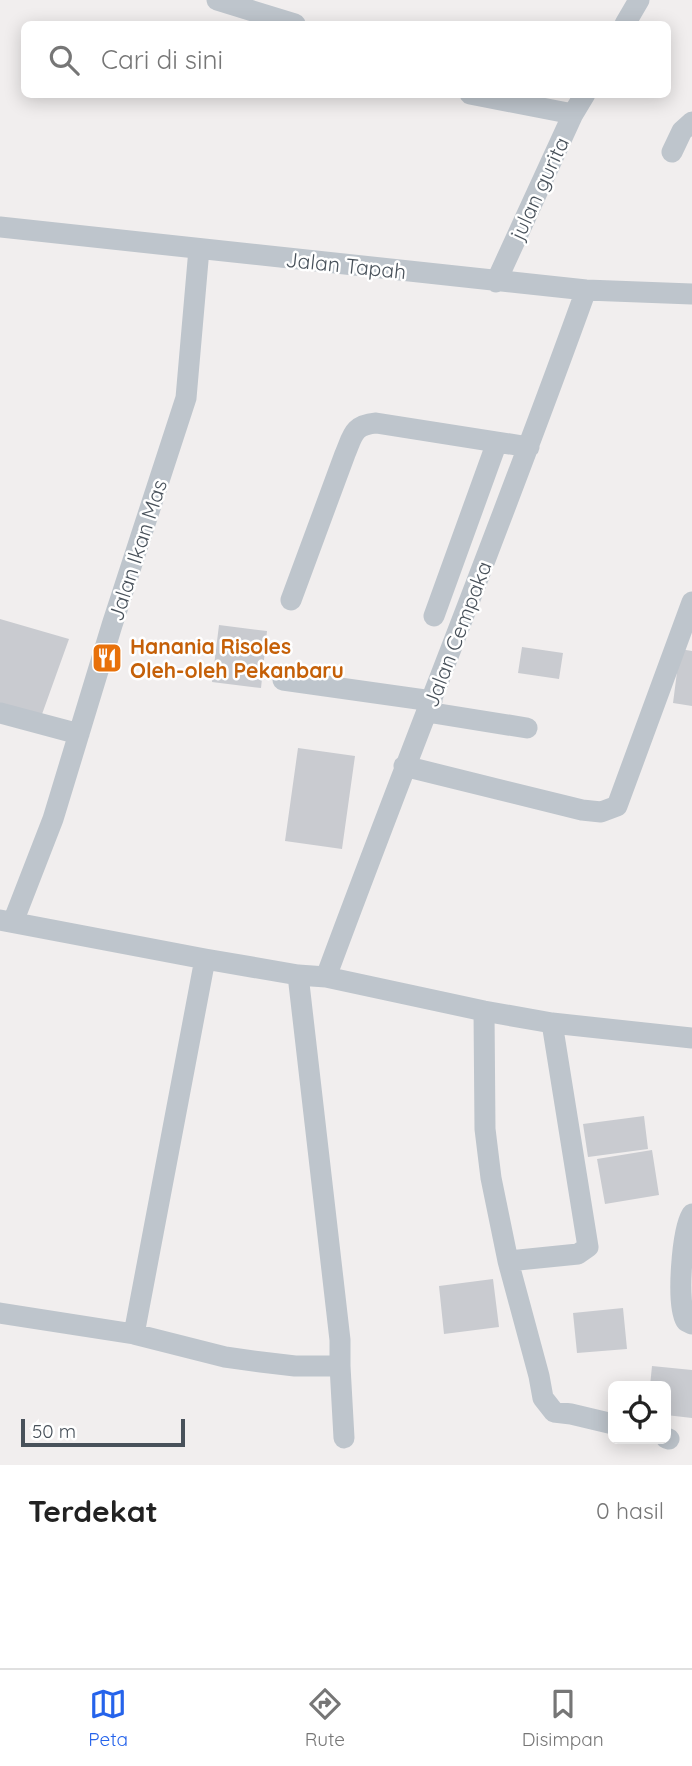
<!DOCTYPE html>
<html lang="id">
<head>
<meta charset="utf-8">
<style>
  :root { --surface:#fff; --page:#f6f6f6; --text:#222; --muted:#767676; --line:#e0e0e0; --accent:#2563eb }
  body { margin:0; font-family:Quicksand,sans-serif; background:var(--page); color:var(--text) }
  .controls { position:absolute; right:21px; bottom:21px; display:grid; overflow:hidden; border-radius:10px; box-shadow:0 4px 18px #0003 }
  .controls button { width:63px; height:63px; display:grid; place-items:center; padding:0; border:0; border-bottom:2px solid var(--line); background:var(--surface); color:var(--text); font:35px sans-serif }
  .scale { position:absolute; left:21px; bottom:18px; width:164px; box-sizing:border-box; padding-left:7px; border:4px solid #48515a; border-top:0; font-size:19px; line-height:24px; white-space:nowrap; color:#48515a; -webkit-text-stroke:5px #fff; paint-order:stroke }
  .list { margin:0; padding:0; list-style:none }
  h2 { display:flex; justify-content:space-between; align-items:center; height:91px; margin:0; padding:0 28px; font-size:30px }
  h2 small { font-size:23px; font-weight:400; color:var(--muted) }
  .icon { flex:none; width:38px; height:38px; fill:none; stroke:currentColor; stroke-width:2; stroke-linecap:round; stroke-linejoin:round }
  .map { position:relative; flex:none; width:692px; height:1465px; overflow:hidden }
  .search { position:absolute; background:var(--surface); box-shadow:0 4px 18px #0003; left:21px; right:21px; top:21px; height:77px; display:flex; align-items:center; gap:18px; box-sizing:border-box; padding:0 24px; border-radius:10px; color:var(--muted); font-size:26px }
  .sheet { height:203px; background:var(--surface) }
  nav { display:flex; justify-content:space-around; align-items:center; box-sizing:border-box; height:98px; border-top:2px solid var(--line); background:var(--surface); font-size:19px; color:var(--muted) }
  nav a { display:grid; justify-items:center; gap:4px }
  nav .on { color:var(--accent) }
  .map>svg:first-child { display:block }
  .building { fill:#c9cbd0 }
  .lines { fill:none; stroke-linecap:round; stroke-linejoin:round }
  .street { stroke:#bec5cc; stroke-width:21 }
  .labels { text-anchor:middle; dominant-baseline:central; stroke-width:5; stroke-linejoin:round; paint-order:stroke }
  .street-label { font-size:21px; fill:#48515a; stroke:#fff }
  .food-label { font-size:21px; font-weight:bold; fill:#c56008; stroke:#fff; text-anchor:start }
</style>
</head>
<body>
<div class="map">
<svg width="692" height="1465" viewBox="0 0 692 1465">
  <rect width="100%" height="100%" fill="#f1eeee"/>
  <!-- building -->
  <path class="building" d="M 0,619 L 69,639 L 41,717 L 0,706 Z
    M 219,625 L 267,631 L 261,688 L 212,682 Z
    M 522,647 L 563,653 L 559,679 L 518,673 Z
    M 680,649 L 692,651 L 692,706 L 673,703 Z
    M 298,748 L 355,756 L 342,849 L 285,841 Z
    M 644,1116 L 648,1149 L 588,1157 L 583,1124 Z
    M 652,1150 L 659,1195 L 605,1204 L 597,1159 Z
    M 493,1279 L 499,1327 L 444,1334 L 439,1286 Z
    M 623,1308 L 627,1349 L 577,1353 L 573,1313 Z
    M 652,1366 L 692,1370 L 692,1418 L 666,1415 L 666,1386 L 650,1386 Z"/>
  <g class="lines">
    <!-- street -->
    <path class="street" d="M 217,0 L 295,24
      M 625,24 L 639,0
      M 470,94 L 573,114
      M 672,152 L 682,131 L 692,122
      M 0,227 L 586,290 L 692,294
      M 496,282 L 573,114 L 585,94
      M 291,600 L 345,454 C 353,435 353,425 376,423 L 529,447
      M 434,616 L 497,442
      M 283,680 L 432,701
      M 427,712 L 527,728
      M 0,713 L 79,734
      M 404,766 L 582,810 L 601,812 L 617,806 L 692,602
      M 0,920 L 205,959 L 298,975 L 326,977 L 484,1011 L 552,1023 L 692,1038
      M 13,922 L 53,819 L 112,625 L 186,398 L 199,249
      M 298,975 L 340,1340 L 340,1366
      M 326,977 C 411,747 503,521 586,290
      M 484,1011 L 485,1129 L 491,1178 L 508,1261 L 539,1376 L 543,1398 L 554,1412 L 571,1414 L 613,1424
      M 692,1214 C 682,1230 676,1304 686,1321 L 692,1324
      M 508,1261 L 578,1254 L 588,1247 L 552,1023
      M 0,1313 L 134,1334 L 225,1357 L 261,1362 L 295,1366 L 340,1366 L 344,1438
      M 134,1334 L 205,959
      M 666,1438 L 669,1439"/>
  </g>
  <!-- icons -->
  <defs>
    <g id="restaurant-square" transform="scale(1.575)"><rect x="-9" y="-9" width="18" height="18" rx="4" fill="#e8710a" stroke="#fff"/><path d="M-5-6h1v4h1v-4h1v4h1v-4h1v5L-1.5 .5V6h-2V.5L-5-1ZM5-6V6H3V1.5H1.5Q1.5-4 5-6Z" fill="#fff"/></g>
  </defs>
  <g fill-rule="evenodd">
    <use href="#restaurant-square" x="107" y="658"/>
  </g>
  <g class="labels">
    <!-- street labels -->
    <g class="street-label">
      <text transform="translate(539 188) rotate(-65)">julan gurita</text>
      <text transform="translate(346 265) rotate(6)">Jalan Tapah</text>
      <text transform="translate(137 550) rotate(-72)">Jalan Ikan Mas</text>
      <text transform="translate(457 634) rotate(-69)">Jalan Cempaka</text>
    </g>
    <!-- food labels -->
    <g class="food-label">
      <text x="130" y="646">Hanania Risoles<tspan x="130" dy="24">Oleh-oleh Pekanbaru</tspan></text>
    </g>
  </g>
</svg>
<div class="controls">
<button><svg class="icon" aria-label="locate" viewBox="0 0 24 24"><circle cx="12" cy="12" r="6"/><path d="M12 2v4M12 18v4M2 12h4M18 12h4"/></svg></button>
</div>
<div class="scale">50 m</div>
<div class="search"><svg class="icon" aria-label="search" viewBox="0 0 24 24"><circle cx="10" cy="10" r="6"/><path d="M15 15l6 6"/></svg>Cari di sini</div>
</div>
<section class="sheet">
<h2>Terdekat<small>0 hasil</small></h2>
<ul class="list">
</ul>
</section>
<nav>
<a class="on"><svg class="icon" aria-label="map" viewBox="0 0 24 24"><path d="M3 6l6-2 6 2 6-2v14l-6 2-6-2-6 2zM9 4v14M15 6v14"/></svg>Peta</a>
<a><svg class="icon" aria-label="directions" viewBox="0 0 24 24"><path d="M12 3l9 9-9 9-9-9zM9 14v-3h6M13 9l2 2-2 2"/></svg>Rute</a>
<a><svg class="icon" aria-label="saved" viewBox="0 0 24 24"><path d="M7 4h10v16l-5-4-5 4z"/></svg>Disimpan</a>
</nav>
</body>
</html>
